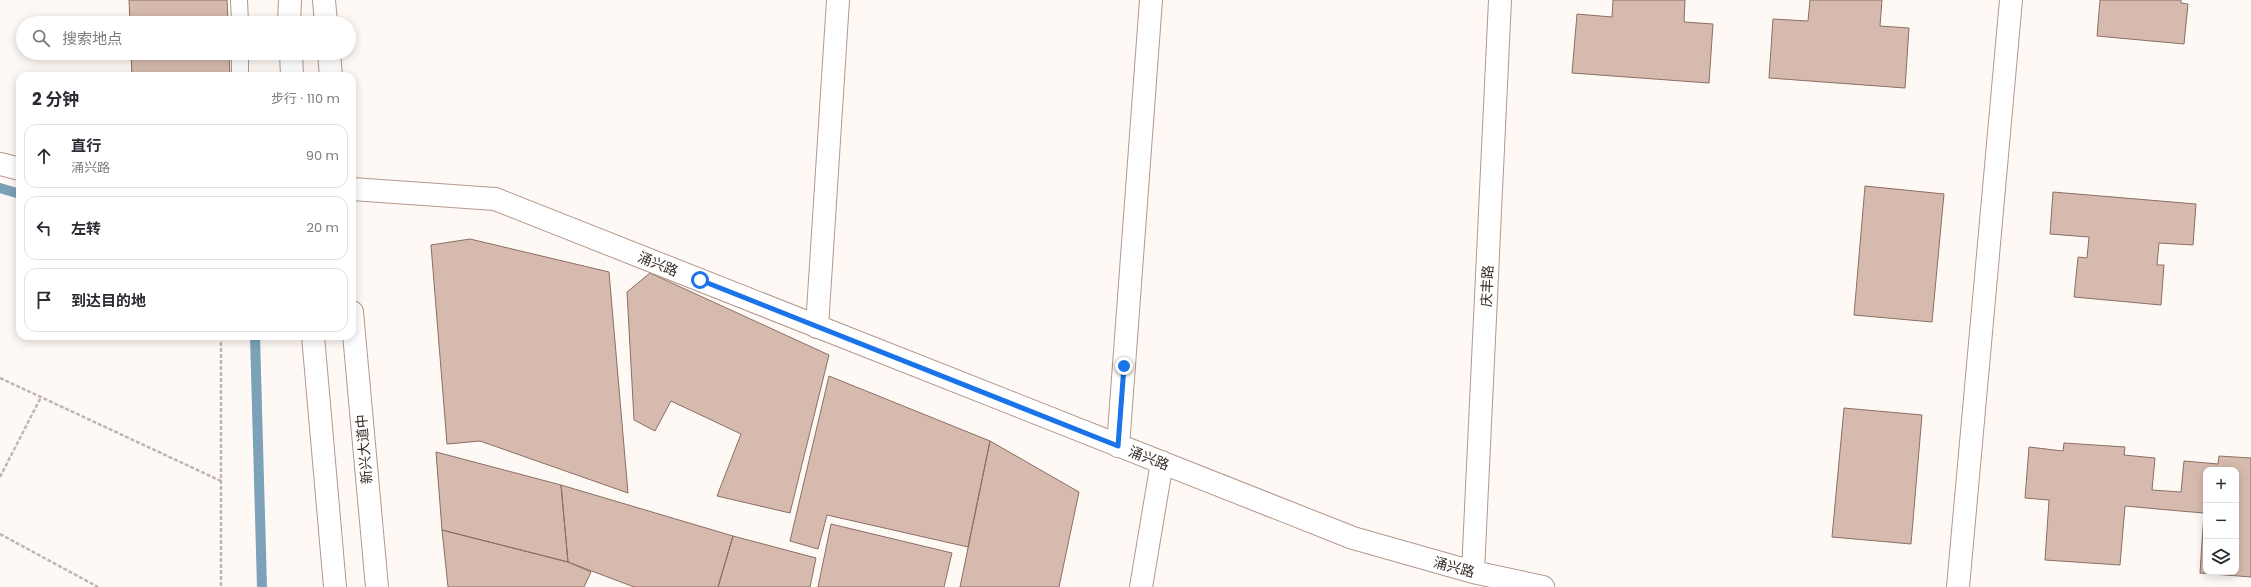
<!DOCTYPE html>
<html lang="zh">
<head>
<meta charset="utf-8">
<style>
  :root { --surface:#fff; --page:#f2f2f3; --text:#2b2b33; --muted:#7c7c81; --line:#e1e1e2 }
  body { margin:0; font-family:Poppins,"Noto Sans SC",sans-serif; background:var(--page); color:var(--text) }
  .controls { position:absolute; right:12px; bottom:12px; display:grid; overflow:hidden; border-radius:8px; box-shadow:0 2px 10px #0003 }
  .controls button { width:36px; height:36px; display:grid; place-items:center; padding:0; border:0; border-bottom:1px solid var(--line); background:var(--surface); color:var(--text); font:20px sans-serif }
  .stop { position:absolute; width:12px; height:12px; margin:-9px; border:3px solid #1a73e8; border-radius:50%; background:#fff }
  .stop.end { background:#1a73e8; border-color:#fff; box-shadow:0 1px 4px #0008 }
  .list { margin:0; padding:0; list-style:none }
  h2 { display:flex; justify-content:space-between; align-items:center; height:52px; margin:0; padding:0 16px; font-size:17px }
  h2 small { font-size:13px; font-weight:400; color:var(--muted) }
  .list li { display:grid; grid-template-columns:26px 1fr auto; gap:12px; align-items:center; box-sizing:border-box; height:64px; margin:0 8px 8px; padding:0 8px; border:1px solid var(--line); border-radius:12px }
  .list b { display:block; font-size:15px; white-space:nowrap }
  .list p { margin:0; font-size:13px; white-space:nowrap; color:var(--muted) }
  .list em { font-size:13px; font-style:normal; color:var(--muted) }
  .icon { flex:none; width:22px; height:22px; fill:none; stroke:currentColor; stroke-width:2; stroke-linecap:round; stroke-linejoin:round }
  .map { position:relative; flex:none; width:2251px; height:587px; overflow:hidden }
  .search { position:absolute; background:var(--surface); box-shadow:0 2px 10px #0003; left:16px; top:16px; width:340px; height:44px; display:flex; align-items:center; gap:10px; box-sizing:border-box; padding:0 14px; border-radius:22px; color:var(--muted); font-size:15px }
  .panel { position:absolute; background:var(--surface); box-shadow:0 2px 10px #0003; left:16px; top:72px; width:340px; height:268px; border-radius:12px }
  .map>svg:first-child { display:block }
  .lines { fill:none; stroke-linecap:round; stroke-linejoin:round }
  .stream { stroke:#7ba2b8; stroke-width:10 }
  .building { fill:#d6baad; stroke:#896f64; fill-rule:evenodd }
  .lane-casing { stroke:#b3988c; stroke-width:18 }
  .street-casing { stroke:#b3988c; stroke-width:24 }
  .secondary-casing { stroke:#b3988c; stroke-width:24 }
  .path { stroke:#beb6b3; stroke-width:2.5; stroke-dasharray:4 2; stroke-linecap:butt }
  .lane { stroke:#fff; stroke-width:16 }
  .street { stroke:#fff; stroke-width:22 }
  .secondary { stroke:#fff; stroke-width:22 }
  .route { stroke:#1a73e8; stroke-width:5 }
  .labels { text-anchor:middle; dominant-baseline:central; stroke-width:3; stroke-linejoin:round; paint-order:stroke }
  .street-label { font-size:14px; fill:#392e29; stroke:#fff }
</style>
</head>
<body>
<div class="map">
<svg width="2251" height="587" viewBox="0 0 2251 587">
  <rect width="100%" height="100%" fill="#fff9f6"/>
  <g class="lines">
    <!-- stream -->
    <path class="stream" d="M 0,188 L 20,194
      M 255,336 L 262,587"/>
  </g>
  <!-- building -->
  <path class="building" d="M 129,0 L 227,0 L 228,23 L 130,23 Z
    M 1613,0 L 1685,0 L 1684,22 L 1713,24 L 1709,83 L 1572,73 L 1577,14 L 1612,17 Z
    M 1810,0 L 1882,0 L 1880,26 L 1909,28 L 1905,88 L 1769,78 L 1773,19 L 1808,21 Z
    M 2100,0 L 2181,0 L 2181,3 L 2188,4 L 2184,44 L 2097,36 Z
    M 131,53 L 229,53 L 230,76 L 132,76 Z
    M 1865,186 L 1944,194 L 1932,322 L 1854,315 Z
    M 2053,192 L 2196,204 L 2193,245 L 2159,243 L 2157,265 L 2164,265 L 2161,305 L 2074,297 L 2078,257 L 2087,258 L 2089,237 L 2050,234 Z
    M 470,239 L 609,272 L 628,493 L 480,441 L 447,444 L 431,245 Z
    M 650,273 L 829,355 L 790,513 L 717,496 L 741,434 L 671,401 L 655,431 L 634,420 L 627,292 Z
    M 829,376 L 990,441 L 968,547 L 827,515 L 818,549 L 790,541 Z
    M 1844,408 L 1922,415 L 1911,544 L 1832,537 Z
    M 990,441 L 1079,492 L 1059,587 L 960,587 Z
    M 2064,443 L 2125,447 L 2124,455 L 2155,458 L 2152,490 L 2181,492 L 2184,461 L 2218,464 L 2219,456 L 2251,458 L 2251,577 L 2200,573 L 2204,513 L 2180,511 L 2125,506 L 2120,565 L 2045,560 L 2049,500 L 2025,498 L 2029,447 L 2063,451 ZM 2206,470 L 2236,470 L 2236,572 L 2206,572 Z
    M 436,452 L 561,485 L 568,562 L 442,530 Z
    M 561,485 L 733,536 L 718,587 L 634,587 L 568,562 Z
    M 831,524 L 952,553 L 944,587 L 818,587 Z
    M 442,530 L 568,562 L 591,572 L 584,587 L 448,587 Z
    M 733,536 L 816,558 L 810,587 L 718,587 Z"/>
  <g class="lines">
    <!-- lane casing -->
    <g class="lane-casing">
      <path id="lane" d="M 239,0 L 240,23
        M 240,53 L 240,76"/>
    </g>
    <!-- street casing -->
    <g class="street-casing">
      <path id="street" d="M 0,164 L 20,169
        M 352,189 L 495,199 L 1353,538 L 1473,572 L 1543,587
        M 817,327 L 838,0
        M 1118,446 L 1151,0
        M 1473,572 L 1500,0
        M 1141,587 L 1162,462
        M 1958,587 L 2011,0"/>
    </g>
    <!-- secondary casing -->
    <g class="secondary-casing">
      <path id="secondary" d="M 324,0 L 326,23
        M 289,23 L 290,0
        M 291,53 L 292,76
        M 329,53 L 331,76
        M 352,312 L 377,587
        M 313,336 L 335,587"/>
    </g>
    <!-- path -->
    <path class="path" d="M 221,336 L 221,587
      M 0,378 L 221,481
      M 0,477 L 41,397
      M 0,534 L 98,587"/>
    <!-- lane -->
    <use href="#lane" class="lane"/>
    <!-- street -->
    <use href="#street" class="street"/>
    <!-- secondary -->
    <use href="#secondary" class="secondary"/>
  </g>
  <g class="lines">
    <!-- route -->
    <path class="route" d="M 700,280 L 1118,446 L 1124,366"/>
  </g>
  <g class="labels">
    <!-- street labels -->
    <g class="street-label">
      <text transform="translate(658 264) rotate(22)">涌兴路</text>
      <text transform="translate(1487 286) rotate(-87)">庆丰路</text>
      <text transform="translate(364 449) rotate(-95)">新兴大道中</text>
      <text transform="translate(1149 458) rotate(21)">涌兴路</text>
      <text transform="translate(1454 567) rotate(15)">涌兴路</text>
    </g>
  </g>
</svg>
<div class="controls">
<button>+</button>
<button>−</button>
<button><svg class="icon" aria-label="layers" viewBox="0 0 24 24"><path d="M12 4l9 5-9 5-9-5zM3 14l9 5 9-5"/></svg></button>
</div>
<div class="stop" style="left:700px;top:280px"></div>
<div class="stop end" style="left:1124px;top:366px"></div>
<div class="search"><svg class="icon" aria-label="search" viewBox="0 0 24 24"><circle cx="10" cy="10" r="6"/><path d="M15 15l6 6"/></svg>搜索地点</div>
<section class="panel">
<h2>2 分钟<small>步行 · 110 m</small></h2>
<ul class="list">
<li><svg class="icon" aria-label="ahead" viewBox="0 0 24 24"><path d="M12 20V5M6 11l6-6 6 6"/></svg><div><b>直行</b><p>涌兴路</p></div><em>90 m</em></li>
<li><svg class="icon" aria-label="left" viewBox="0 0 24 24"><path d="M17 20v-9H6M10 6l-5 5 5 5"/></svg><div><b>左转</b></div><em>20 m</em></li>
<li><svg class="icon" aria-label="arrive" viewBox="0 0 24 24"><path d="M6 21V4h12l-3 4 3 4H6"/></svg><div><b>到达目的地</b></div></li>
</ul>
</section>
</div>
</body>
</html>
